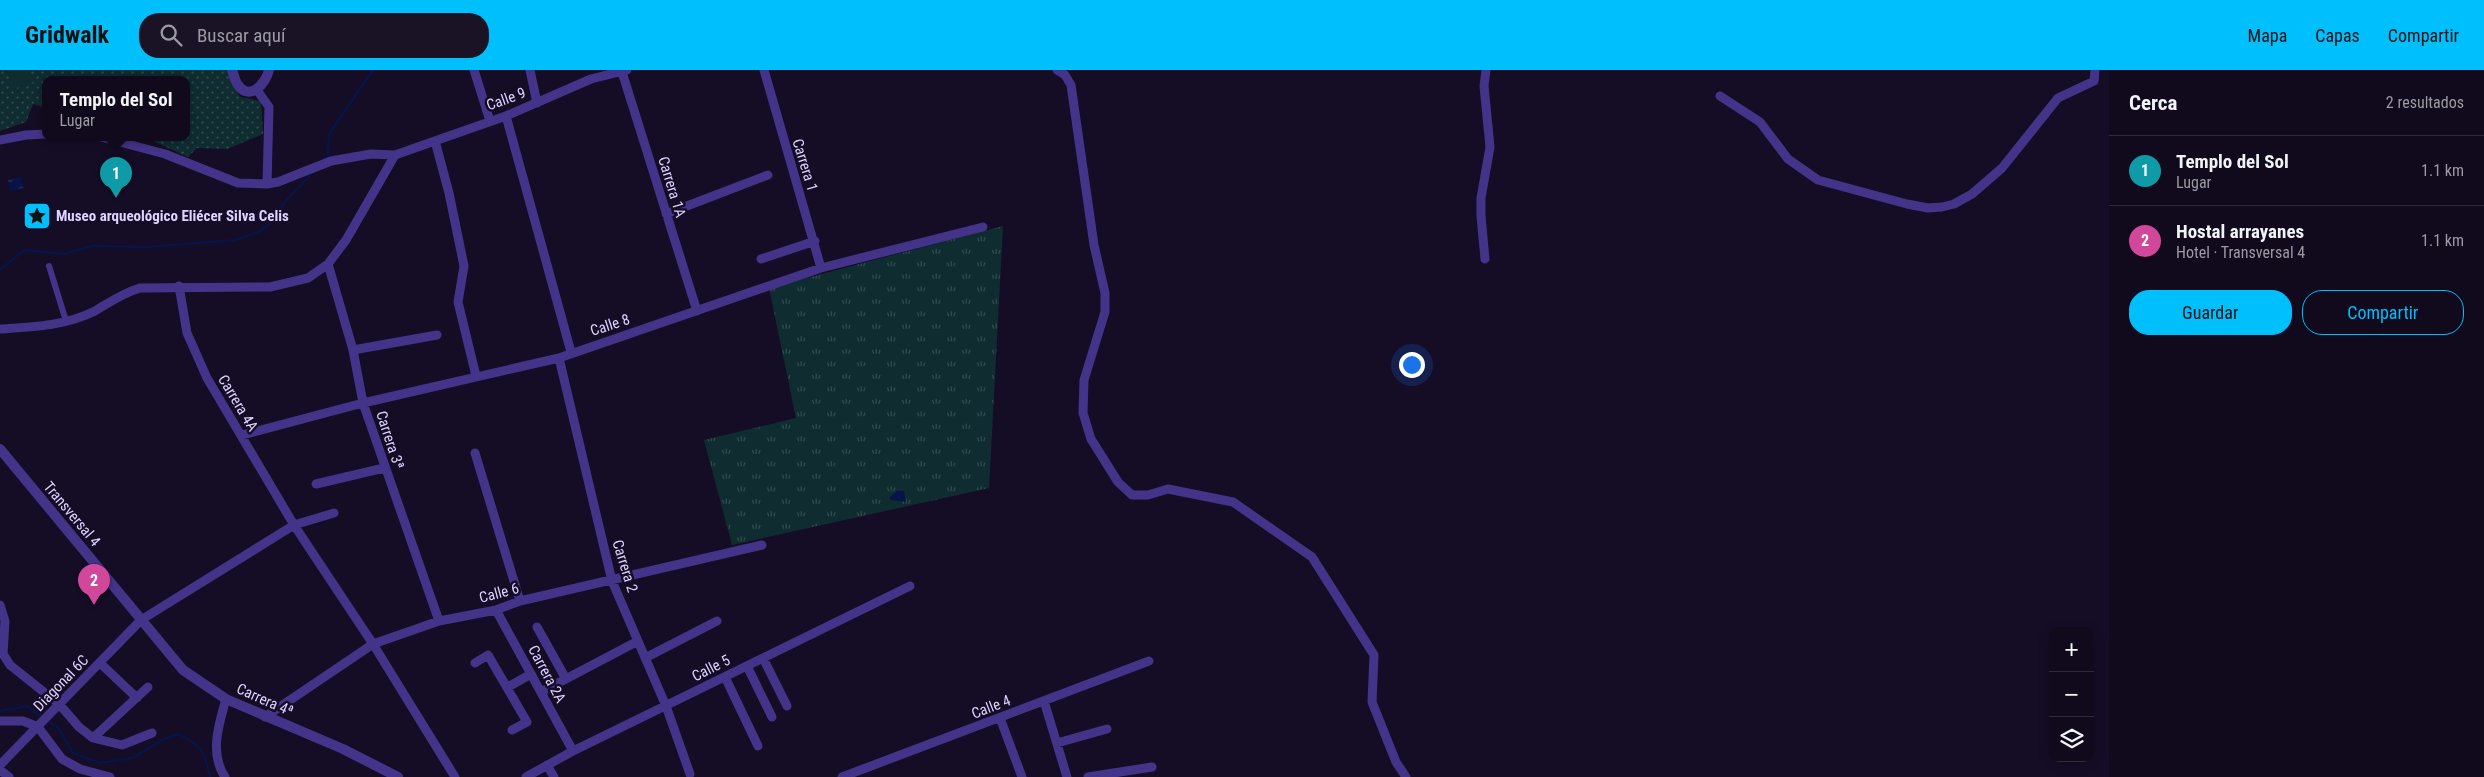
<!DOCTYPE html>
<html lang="es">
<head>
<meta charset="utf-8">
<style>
  :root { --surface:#100a1c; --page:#191325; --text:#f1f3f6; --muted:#9c9aa3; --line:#302b3b; --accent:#00bffd }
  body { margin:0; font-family:"Roboto Condensed",sans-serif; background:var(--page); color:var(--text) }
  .controls { position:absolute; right:15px; bottom:15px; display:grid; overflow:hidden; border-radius:10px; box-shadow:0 2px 12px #0003 }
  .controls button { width:45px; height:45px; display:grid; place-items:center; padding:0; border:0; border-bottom:1px solid var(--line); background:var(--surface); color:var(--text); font:25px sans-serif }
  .you { position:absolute; left:1411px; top:294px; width:18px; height:18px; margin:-12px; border:4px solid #fff; border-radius:50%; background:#1a73e8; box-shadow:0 0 0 8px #1a73e833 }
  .badge { display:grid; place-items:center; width:32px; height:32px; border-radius:50%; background:var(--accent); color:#fff; font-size:16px; font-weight:700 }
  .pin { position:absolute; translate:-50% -41px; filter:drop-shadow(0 1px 2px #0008) }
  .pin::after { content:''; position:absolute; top:26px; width:18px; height:15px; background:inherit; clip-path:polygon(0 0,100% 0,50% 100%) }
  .popup { position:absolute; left:42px; top:6px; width:148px; height:65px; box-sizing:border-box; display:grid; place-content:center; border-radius:10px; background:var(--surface); filter:drop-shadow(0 1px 4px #0005); font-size:16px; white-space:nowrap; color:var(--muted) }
  .popup b { font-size:19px; color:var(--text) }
  .popup::after { content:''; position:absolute; left:50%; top:100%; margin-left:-10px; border:10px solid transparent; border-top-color:var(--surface) }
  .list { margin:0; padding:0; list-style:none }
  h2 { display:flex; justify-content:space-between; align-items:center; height:65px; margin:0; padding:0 20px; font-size:21px }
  h2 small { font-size:16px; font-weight:400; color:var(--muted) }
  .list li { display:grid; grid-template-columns:32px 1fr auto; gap:15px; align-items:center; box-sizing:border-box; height:70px; padding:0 20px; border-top:1px solid var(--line) }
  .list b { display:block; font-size:19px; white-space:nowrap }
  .list p { margin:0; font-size:16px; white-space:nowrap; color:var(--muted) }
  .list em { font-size:16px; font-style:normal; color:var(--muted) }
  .actions { display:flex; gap:10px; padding:15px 20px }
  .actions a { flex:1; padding:11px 0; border:1px solid var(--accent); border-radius:20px; text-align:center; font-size:18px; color:var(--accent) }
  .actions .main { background:var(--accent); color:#111 }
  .icon { flex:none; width:28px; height:28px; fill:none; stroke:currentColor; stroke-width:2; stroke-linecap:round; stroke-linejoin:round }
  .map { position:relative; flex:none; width:2109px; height:707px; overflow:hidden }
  header { display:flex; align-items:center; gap:30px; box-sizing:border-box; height:70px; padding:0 25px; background:var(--accent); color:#111 }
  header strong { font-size:24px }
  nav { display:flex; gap:28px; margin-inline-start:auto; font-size:18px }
  .search { width:350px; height:45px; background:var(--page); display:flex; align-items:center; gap:12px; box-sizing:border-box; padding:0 18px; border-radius:20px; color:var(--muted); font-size:19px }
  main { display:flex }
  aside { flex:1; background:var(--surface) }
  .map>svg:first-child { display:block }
  .grass { fill:url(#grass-tufts) }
  .park { fill:url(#park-dots) }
  .garden { fill:#0f2d31 }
  .water { fill:url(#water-ripples) }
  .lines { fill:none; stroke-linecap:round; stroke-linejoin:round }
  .stream { stroke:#061447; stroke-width:2.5 }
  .pedestrian { stroke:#443489; stroke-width:6 }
  .minor { stroke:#443489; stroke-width:9 }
  .tertiary { stroke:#443489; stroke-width:10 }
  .labels { text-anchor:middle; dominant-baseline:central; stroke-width:5; stroke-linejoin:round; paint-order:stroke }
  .street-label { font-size:15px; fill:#ded2ff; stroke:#150d26 }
  .poi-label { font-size:15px; font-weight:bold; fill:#ded2ff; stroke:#150d26; text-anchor:start }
</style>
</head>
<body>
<header>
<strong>Gridwalk</strong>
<div class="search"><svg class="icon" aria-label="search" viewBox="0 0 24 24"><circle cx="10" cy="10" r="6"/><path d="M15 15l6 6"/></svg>Buscar aquí</div>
<nav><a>Mapa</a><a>Capas</a><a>Compartir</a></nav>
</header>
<main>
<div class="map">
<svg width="2109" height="707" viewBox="0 0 2109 707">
  <defs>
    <pattern id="grass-tufts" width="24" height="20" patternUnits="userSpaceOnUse" patternTransform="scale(1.25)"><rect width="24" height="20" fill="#0f2d31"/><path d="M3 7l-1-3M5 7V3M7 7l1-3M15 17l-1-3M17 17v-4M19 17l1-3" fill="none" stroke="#324b50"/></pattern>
    <pattern id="park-dots" width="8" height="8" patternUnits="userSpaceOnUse" patternTransform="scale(1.25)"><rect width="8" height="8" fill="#0f2d31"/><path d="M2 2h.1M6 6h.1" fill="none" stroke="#324b50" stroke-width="1.8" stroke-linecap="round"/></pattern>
    <pattern id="water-ripples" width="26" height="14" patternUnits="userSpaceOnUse" patternTransform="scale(1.25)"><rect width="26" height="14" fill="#061447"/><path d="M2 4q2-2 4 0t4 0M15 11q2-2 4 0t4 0" fill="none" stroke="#2a3563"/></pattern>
  </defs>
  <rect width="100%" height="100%" fill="#150d26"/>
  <!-- grass -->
  <path class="grass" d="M 1003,156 L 989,418 L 732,475 L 704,370 L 796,348 L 769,218 Z"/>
  <!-- park -->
  <path class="park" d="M 0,0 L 227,0 L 240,27 L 261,31 L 263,64 L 227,79 L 197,78 L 188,87 L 153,71 L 132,67 L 186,67 L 186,9 L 46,9 L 46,38 L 33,34 L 26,52 L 0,61 Z"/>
  <!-- garden -->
  <path class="garden" d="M 7,0 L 30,0 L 34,12 L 14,19 Z"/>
  <!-- water -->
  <path class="water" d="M 21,107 L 24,118 L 10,121 L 8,110 Z
    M 897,421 L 904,421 L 906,432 L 891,430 L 889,428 Z"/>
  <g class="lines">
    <!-- stream -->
    <path class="stream" d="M 324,91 L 328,86 L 329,64 L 373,0
      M 0,200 L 24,180 L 63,184 L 93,176 L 147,177 L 236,170 L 260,161 L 277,148 L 283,134 L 313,102
      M 0,641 L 27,636 L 42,647
      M 47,650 L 59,659 L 73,683 L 100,693 L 133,688 L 162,670 L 179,664 C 202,677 205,681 210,707"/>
    <!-- pedestrian -->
    <path class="pedestrian" d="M 49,196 L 66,251"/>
    <!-- minor -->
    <path class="minor" d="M 474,0 L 490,51
      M 530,0 L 537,33
      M 764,0 L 821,198
      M 1057,0 L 1065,5 L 1071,15 L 1094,175 L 1105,223 L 1105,242 L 1084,310 L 1083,343 L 1091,369 L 1118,412 L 1132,425 L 1148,425 L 1168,419 L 1233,432 L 1312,487 L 1374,585 L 1372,632 L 1396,692 L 1406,707
      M 622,2 L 697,241
      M 257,20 L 269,37 L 267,114
      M 1720,26 L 1760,52 L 1788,89 L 1818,110 L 1907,134 L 1928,138 L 1942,137 L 1954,134 L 1972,124 L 2002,98 L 2058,28 L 2094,11 L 2095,0
      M 506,46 L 571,282
      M 101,67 L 165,84 L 238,113 L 267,114 L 278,112 L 331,91 L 371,84 L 395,85 L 506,46 L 591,9 L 627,0
      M 0,70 L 26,65 L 46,64
      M 435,71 L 449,123 L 464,196 L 458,232 L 476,306
      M 666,144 L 768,105
      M 761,189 L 815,171
      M 1485,189 L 1481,146 L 1481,128 L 1490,77 L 1484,16 L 1486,0
      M 328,194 L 353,280 L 363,333 L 439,551
      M 179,216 L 187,263 L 207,308 L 294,455 L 373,574 L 455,707
      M 0,259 C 33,257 65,256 95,241 C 110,232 123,223 140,218 L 270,217 L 308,208 L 328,194 L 346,170 L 395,85
      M 353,280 L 437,265
      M 559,288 L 612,511 L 666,636 L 690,704
      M 242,365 L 363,333 L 559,288 L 821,198 L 983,157
      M 475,383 L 520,531
      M 316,414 L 384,398
      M 0,535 L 5,551 L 3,584 L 10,595 L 60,635 L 79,657 L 93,668 L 122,675 L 152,663
      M 496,540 L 573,681
      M 537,557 L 566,609
      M 645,588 L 717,551
      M 763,588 L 787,636
      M 100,593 L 137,628
      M 475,593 L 488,585 L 527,652 L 512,660
      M 747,596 L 772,647
      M 725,607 L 758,676
      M 508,617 L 531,604
      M 541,622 L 638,571
      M 1044,631 L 1067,707
      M 265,647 L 373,574 L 439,551 L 496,540 L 520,531 L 762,475
      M 1000,648 L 1022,707
      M 0,651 L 23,651 L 38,657 L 62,689 L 80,699 L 110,707
      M 93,668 L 148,617
      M 1057,673 L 1107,659
      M 0,695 L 141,550 L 294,455 L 334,443
      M 547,695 L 554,707
      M 0,700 L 9,707
      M 225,707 C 209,683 219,654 226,629
      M 526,707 L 573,681 L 910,516
      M 842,707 L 1149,591
      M 1088,707 L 1152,697"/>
    <!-- tertiary -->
    <path class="tertiary" d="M 232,0 C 234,5 235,11 238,15 C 250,32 266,13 269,0
      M 0,379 L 183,600 L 226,629 L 343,679 L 398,707"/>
  </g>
  <!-- icons -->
  <defs>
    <g id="sight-square" transform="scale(1.4375)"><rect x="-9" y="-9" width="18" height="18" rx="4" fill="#00bffd" stroke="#150d26"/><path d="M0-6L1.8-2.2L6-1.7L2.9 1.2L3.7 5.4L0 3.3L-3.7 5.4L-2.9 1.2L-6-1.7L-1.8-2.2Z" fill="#111"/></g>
  </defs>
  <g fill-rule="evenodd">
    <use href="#sight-square" x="37" y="146"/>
  </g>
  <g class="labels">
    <!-- street labels -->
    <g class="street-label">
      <text transform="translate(506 29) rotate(-20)">Calle 9</text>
      <text transform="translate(805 95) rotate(73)">Carrera 1</text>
      <text transform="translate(672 117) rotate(73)">Carrera 1A</text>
      <text transform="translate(610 255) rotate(-18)">Calle 8</text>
      <text transform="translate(238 333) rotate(59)">Carrera 4A</text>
      <text transform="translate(390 370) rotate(72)">Carrera 3ª</text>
      <text transform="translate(72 444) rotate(50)">Transversal 4</text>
      <text transform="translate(625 496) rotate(73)">Carrera 2</text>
      <text transform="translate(499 523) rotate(-15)">Calle 6</text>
      <text transform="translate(711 598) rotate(-27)">Calle 5</text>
      <text transform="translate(547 604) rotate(62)">Carrera 2A</text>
      <text transform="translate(61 613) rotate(-46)">Diagonal 6C</text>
      <text transform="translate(265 630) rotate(24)">Carrera 4ª</text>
      <text transform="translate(991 637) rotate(-21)">Calle 4</text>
    </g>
    <!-- poi labels -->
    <g class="poi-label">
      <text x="56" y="146">Museo arqueológico Eliécer Silva Celis</text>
    </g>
  </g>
</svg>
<div class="controls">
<button>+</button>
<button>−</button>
<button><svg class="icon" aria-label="layers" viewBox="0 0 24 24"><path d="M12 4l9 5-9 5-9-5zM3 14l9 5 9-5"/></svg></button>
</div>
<div class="you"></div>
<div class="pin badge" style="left:116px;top:128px;background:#0f9aa8">1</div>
<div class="popup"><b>Templo del Sol</b>Lugar</div>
<div class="pin badge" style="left:94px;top:535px;background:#d1479c">2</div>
</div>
<aside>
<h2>Cerca<small>2 resultados</small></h2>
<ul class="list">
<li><span class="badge" style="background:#0f9aa8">1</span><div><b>Templo del Sol</b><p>Lugar</p></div><em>1.1 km</em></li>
<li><span class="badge" style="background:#d1479c">2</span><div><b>Hostal arrayanes</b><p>Hotel · Transversal 4</p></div><em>1.1 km</em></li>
</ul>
<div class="actions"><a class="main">Guardar</a><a>Compartir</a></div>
</aside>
</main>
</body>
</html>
